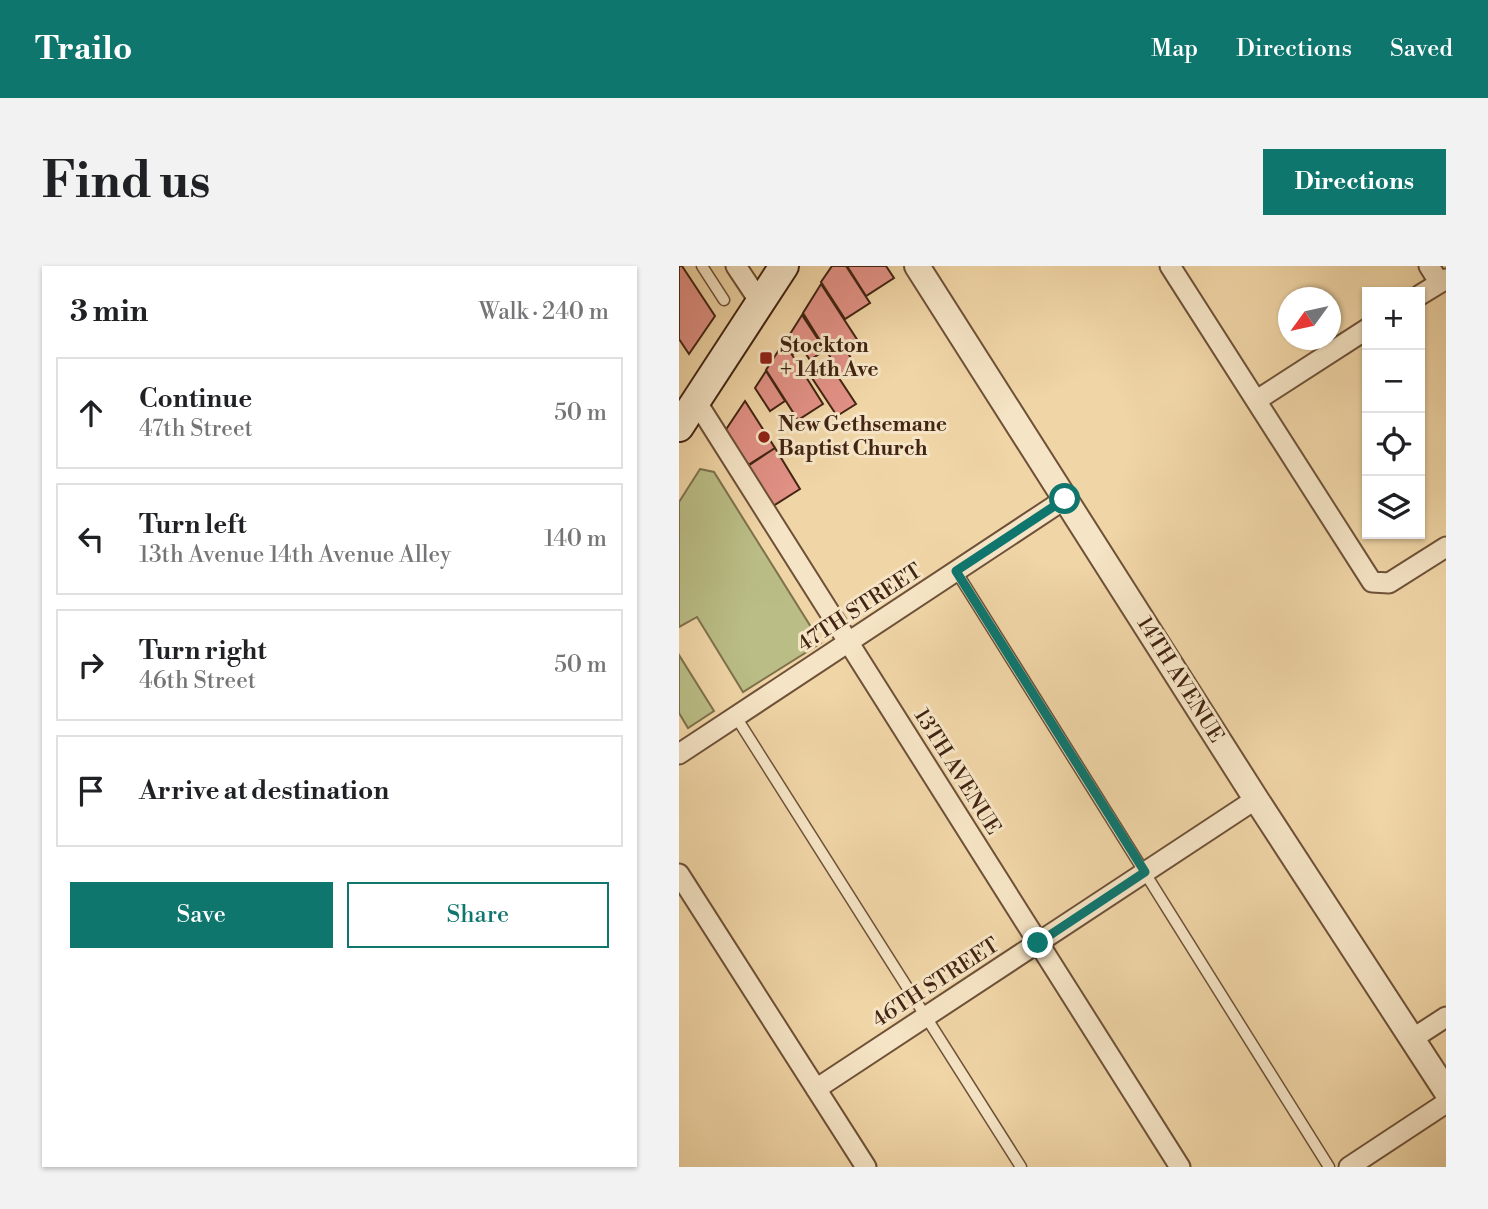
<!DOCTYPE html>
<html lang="en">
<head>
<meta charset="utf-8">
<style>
  :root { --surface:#fff; --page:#f2f2f2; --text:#202124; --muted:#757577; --line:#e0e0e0; --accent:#0f766e }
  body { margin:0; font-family:"Libre Bodoni",serif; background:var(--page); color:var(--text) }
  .controls { position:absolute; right:21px; top:21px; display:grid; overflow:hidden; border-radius:0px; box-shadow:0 2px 5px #0004 }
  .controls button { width:63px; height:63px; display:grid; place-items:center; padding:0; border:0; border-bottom:2px solid var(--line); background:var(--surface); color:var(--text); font:35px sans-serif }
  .compass { position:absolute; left:599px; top:21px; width:63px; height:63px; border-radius:50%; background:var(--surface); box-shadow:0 2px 5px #0004; rotate:237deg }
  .stop { position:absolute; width:21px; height:21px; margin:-16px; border:5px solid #0f766e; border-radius:50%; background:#fff }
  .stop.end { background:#0f766e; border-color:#fff; box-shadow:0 2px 7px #0008 }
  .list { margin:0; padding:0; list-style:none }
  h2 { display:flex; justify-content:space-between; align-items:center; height:91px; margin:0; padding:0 28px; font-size:30px }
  h2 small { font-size:23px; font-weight:400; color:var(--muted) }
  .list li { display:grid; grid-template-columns:46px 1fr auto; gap:21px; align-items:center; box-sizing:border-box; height:112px; margin:0 14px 14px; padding:0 14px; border:2px solid var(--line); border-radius:0px }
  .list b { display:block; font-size:26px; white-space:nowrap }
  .list p { margin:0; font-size:23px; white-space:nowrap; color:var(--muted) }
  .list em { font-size:23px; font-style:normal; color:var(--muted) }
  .actions { display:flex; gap:14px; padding:21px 28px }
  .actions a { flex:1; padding:16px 0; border:2px solid var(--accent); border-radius:0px; text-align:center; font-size:24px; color:var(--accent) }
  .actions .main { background:var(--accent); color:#fff }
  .icon { flex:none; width:38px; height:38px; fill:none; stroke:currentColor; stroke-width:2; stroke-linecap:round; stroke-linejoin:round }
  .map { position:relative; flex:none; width:767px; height:901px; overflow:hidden; border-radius:0px }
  header { display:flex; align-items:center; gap:42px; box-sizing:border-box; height:98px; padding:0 35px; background:var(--accent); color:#fff }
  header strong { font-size:33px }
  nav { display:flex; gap:38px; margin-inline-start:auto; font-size:24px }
  .intro { display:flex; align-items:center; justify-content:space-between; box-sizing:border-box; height:168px; padding:0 42px }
  h1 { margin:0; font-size:49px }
  .button { padding:18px 32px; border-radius:0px; background:var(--accent); color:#fff; font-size:24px; font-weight:700 }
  main { display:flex; gap:42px; padding:0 42px }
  aside { flex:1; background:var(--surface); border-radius:0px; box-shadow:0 2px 5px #0004 }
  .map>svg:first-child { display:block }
  .green { fill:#babd86; stroke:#7e714c; stroke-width:2 }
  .building { fill:#e19185; stroke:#422513; stroke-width:2 }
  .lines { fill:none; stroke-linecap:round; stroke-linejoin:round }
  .service-casing { stroke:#6e5138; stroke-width:13 }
  .minor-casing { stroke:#6e5138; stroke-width:23 }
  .tertiary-casing { stroke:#6e5138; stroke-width:28 }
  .secondary-casing { stroke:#422513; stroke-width:32 }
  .service { stroke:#f5e4c5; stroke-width:10 }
  .minor { stroke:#f5e4c5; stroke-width:19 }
  .tertiary { stroke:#f5e4c5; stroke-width:24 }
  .secondary { stroke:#f5e4c5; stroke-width:28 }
  .route { stroke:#0f766e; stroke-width:9 }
  .poi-dot { fill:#8f2418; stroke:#f5e4c5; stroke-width:2.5 }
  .labels { text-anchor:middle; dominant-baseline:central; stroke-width:6; stroke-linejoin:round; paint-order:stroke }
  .poi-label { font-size:21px; font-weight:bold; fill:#422513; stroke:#f5e4c5; text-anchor:start }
  .street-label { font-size:21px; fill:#422513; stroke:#f5e4c5 }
</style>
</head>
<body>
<header>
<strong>Trailo</strong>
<nav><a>Map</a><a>Directions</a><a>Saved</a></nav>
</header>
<div class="intro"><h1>Find us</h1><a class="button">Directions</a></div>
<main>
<aside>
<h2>3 min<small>Walk · 240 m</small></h2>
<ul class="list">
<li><svg class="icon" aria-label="ahead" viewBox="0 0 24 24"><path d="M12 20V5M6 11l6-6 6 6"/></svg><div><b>Continue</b><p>47th Street</p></div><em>50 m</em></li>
<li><svg class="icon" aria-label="left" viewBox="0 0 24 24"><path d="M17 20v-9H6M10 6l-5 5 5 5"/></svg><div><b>Turn left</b><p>13th Avenue 14th Avenue Alley</p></div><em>140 m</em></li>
<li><svg class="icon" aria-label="right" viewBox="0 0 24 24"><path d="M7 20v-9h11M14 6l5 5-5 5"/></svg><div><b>Turn right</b><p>46th Street</p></div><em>50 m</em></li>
<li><svg class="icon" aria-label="arrive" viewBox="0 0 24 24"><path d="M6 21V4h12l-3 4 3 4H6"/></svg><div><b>Arrive at destination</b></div></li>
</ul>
<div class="actions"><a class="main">Save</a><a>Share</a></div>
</aside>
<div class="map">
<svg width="767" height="901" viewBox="0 0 767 901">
  <rect width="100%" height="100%" fill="#f0d5a6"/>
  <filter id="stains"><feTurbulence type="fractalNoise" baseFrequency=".00286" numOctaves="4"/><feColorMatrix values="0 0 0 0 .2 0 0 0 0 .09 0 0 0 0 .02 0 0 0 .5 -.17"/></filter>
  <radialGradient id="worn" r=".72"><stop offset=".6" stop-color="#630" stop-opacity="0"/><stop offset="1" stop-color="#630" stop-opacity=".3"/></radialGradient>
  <!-- green -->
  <path class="green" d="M 21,203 L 35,206 L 142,377 L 64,426 L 18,351 L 0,361 L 0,236 Z
    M 0,389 L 35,445 L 9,462 L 0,447 Z"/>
  <!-- building -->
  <path class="building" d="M 0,0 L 3,0 L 36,50 L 10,88 L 0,73 Z
    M 153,0 L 167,0 L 191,37 L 166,53 L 142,16 Z
    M 168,0 L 207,0 L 215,12 L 187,30 Z
    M 142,18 L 181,78 L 168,86 L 178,101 L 163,110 L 124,47 Z
    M 123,49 L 146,84 L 131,94 L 123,82 L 114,88 L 106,76 Z
    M 105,76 L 144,138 L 119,154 L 87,104 Z
    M 152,100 L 177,138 L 158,150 L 133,112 Z
    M 87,105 L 106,135 L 91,145 L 76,122 Z
    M 66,135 L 96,182 L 69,199 L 46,165 Z
    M 96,182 L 121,223 L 94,240 L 69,200 Z"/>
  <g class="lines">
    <!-- service casing -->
    <g class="service-casing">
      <path id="service" d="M 23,0 L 45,34
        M 277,305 L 650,901
        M 57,451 L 342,901"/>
    </g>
    <!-- minor casing -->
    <g class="minor-casing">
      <path id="minor" d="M 57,0 L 81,36
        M 491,0 L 693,316 L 710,317 L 767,281
        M 750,0 L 760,16
        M 741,29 L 767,13
        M 578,134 L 688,63
        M 17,135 L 501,901
        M 0,488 L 386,233
        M 0,608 L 187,901
        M 733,773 L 767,751
        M 137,823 L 577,533
        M 670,901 L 767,837"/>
    </g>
    <!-- tertiary casing -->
    <g class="tertiary-casing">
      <path id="tertiary" d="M 238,0 L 577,533 L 767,825"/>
    </g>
    <!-- secondary casing -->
    <g class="secondary-casing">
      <path id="secondary" d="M 0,161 L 105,0"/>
    </g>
    <!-- service -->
    <use href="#service" class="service"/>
    <!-- minor -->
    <use href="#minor" class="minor"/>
    <!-- tertiary -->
    <use href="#tertiary" class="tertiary"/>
    <!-- secondary -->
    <use href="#secondary" class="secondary"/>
  </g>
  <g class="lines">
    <!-- route -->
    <path class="route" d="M 359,677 L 466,606 L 277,305 L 386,233"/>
  </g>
  <!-- markers -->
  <g class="poi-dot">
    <rect x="80" y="85" width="14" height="14" rx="3.5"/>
    <circle cx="85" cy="171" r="7"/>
  </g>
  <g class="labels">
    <!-- poi labels -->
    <g class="poi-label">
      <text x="101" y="80">Stockton<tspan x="101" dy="24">+ 14th Ave</tspan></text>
      <text x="99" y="159">New Gethsemane<tspan x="99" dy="24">Baptist Church</tspan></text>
    </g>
    <!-- street labels -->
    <g class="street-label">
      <text transform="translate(181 342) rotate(-33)">47TH STREET</text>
      <text transform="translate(501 414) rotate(58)">14TH AVENUE</text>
      <text transform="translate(278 506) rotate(58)">13TH AVENUE</text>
      <text transform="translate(257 717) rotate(-33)">46TH STREET</text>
    </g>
  </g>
  <rect width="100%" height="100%" filter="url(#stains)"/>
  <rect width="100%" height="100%" fill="url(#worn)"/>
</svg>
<div class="controls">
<button>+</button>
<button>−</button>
<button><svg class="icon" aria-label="locate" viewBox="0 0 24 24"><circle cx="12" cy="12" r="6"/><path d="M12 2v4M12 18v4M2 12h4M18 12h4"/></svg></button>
<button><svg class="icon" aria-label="layers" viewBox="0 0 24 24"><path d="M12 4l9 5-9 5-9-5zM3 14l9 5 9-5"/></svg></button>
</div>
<svg class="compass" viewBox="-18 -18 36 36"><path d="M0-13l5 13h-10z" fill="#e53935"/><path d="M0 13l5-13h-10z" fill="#757577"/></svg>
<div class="stop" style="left:386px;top:233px"></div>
<div class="stop end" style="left:359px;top:677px"></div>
</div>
</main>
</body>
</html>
